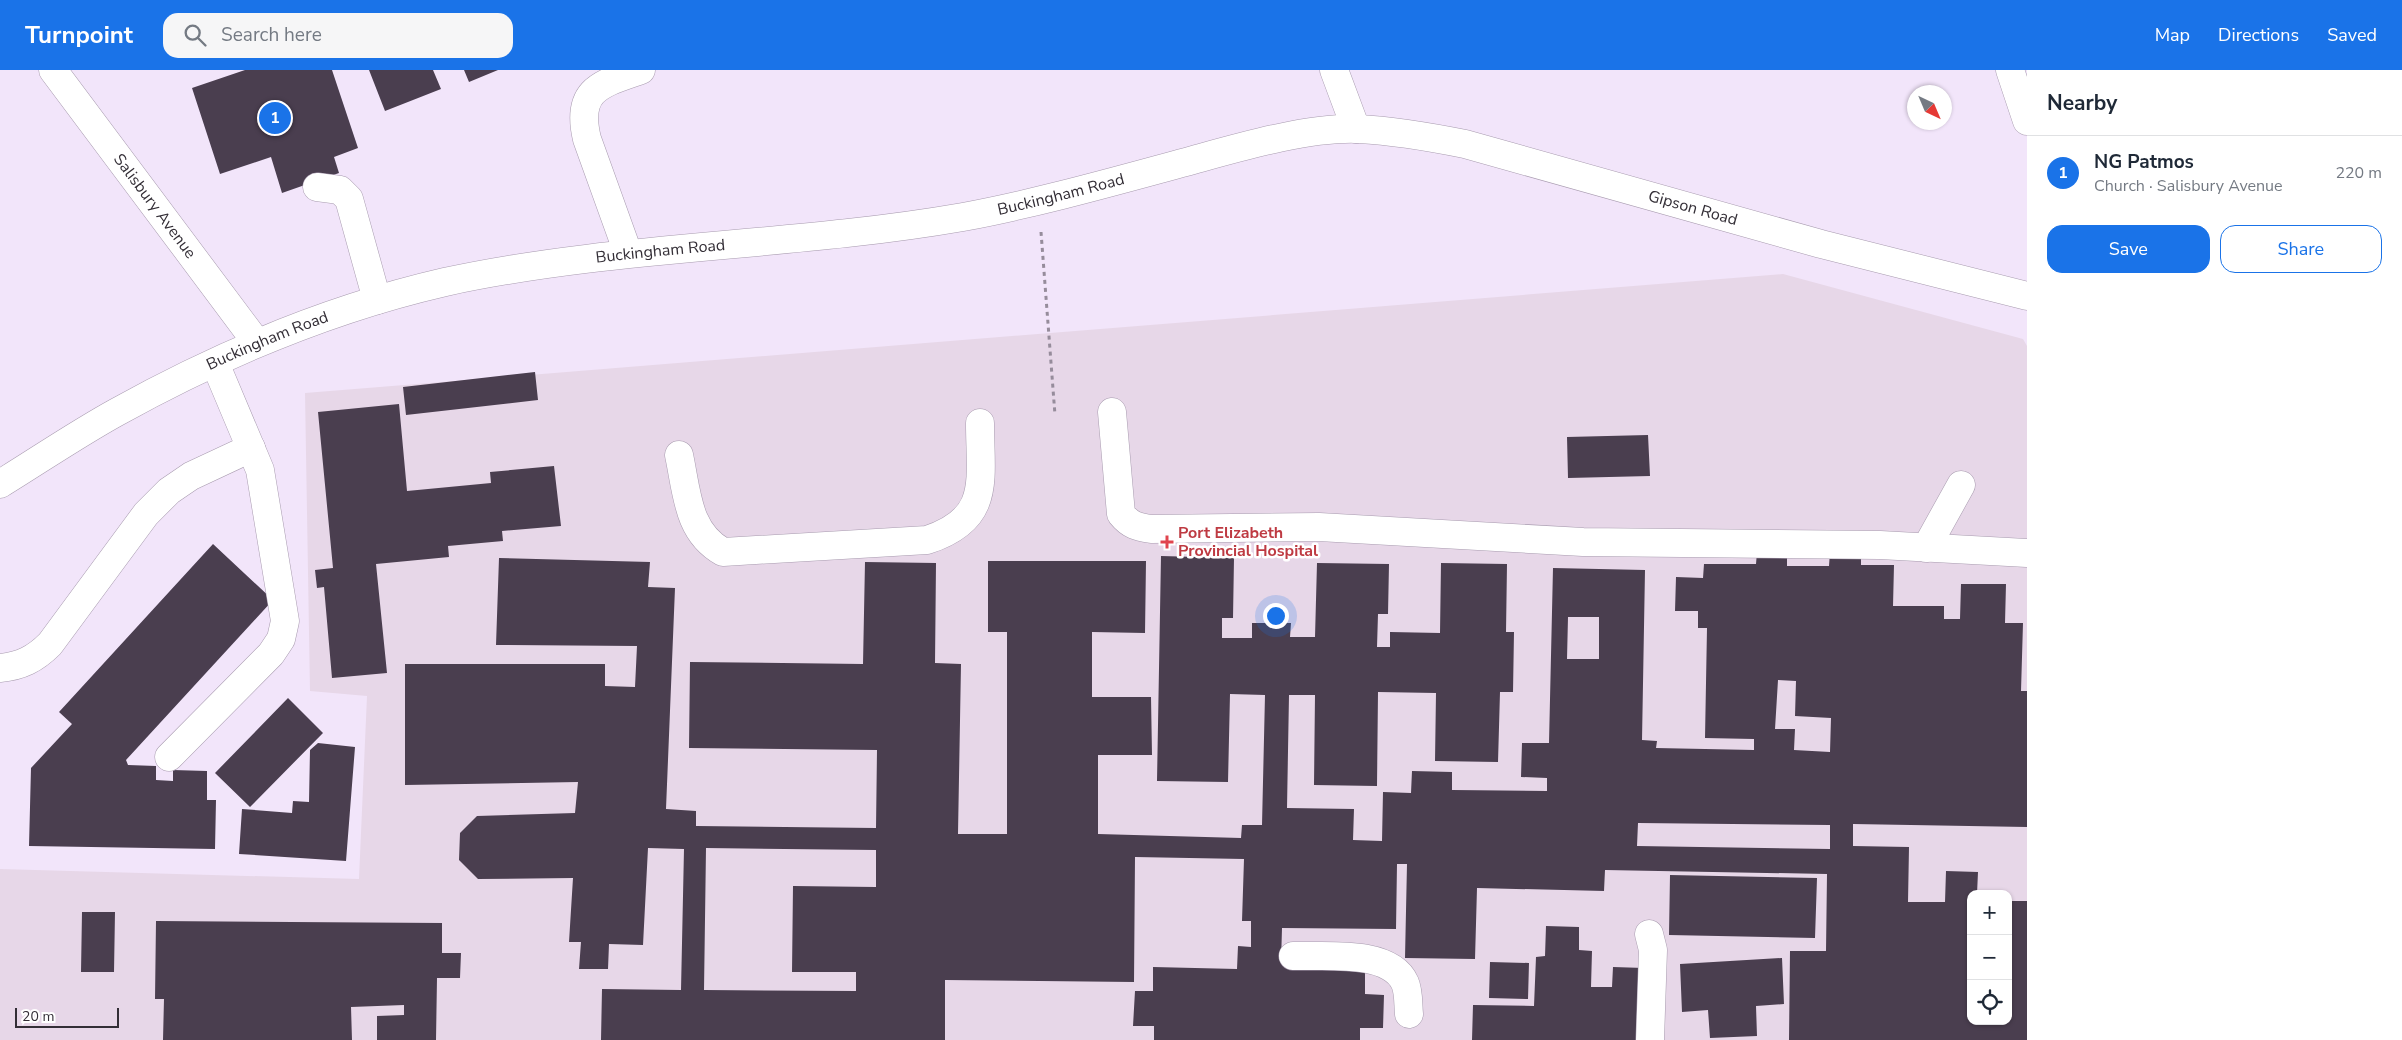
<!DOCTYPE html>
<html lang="en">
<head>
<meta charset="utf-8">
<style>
  :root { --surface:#fff; --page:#f6f6f7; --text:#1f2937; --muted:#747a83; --line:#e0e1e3; --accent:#1a73e8 }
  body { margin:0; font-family:"Nunito Sans",sans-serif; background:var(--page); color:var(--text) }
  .controls { position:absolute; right:15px; bottom:15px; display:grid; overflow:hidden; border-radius:10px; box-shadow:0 1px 4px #0004 }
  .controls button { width:45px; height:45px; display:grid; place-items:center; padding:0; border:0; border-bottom:1px solid var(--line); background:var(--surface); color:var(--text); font:25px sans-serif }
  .compass { position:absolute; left:1907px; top:15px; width:45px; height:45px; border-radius:50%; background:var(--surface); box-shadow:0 1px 4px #0004; rotate:136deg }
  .scale { position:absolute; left:15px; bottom:12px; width:104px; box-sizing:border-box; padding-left:5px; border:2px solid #332e36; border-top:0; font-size:14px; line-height:18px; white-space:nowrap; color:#332e36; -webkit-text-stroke:4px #fff; paint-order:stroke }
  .you { position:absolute; left:1275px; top:545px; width:18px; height:18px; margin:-12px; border:4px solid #fff; border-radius:50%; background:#1a73e8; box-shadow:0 0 0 8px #1a73e833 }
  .badge { display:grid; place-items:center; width:32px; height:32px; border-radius:50%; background:var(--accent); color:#fff; font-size:16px; font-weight:700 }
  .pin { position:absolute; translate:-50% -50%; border:2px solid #fff; box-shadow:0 1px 5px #0006 }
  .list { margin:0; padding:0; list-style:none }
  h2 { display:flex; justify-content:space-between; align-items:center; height:65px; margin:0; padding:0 20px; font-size:21px }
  h2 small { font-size:16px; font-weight:400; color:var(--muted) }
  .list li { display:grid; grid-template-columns:32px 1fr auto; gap:15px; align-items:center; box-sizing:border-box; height:75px; padding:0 20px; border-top:1px solid var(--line) }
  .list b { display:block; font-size:19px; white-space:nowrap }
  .list p { margin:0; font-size:16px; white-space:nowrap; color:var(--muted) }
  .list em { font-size:16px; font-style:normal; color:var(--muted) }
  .actions { display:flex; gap:10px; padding:15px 20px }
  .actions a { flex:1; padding:11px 0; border:1px solid var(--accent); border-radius:15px; text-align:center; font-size:18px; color:var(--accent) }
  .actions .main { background:var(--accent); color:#fff }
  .icon { flex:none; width:28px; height:28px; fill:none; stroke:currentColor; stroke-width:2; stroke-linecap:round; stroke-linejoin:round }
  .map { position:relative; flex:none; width:2027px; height:970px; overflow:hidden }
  header { display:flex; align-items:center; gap:30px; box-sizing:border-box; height:70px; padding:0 25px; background:var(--accent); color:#fff }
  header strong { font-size:24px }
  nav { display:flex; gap:28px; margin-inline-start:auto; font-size:18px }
  .search { width:350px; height:45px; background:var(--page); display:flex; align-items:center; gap:12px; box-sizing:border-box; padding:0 18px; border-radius:15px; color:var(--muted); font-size:19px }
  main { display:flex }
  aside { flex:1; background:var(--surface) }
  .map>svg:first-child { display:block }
  .medical { fill:#e7d7e8; fill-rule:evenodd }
  .building { fill:#4a3e4f; fill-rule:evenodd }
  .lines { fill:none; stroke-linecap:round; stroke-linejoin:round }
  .minor-casing { stroke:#a89baf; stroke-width:29 }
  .path { stroke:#968c9b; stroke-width:3; stroke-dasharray:4 4; stroke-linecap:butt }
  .minor { stroke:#fff; stroke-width:28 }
  .health-dot { fill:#e0444e; stroke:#fff; stroke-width:2 }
  .labels { text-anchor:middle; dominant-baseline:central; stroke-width:5; stroke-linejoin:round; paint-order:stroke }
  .street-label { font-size:16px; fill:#332e36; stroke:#fff }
  .health-label { font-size:16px; font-weight:bold; fill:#be3a42; stroke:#fff; text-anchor:start }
</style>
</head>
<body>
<header>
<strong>Turnpoint</strong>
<div class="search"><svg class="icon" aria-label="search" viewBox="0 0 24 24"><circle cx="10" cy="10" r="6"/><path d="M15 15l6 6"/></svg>Search here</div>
<nav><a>Map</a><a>Directions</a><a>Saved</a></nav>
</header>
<main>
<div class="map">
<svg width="2027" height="970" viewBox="0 0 2027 970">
  <rect width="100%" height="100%" fill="#f2e5fa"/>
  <!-- medical -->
  <path class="medical" d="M 1783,204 L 2023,269 L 2027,276 L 2027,970 L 0,970 L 0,799 L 359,809 L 367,626 L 310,621 L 305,323 ZM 1971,824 L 2008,824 L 2008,951 L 1971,951 Z"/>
  <!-- building -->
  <path class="building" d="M 245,0 L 332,0 L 358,78 L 334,87 L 339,103 L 282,123 L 271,87 L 220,104 L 192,18 Z
    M 369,0 L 433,0 L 441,19 L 385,41 Z
    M 464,0 L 498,0 L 469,12 Z
    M 535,302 L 538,330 L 406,345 L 403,317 Z
    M 399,334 L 407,421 L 491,413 L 490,402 L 554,396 L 561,456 L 502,461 L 503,471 L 448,476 L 449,487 L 376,494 L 387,603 L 332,608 L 324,517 L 317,518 L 315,500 L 333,498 L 318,342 Z
    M 1648,365 L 1650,406 L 1568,408 L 1567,367 Z
    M 213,474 L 273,530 L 126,690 L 128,695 L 156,696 L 156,710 L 173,711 L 173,700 L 207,701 L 207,730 L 216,730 L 215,779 L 29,776 L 31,698 L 72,654 L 59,642 Z
    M 1757,482 L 1787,482 L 1787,496 L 1829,496 L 1830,482 L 1861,482 L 1861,495 L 1894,495 L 1893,536 L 1944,536 L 1944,549 L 1960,549 L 1961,514 L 2006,514 L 2005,553 L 2023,553 L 2021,621 L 2027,621 L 2027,757 L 1853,754 L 1853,776 L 1909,777 L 1908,832 L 1945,832 L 1946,801 L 1978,802 L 1977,824 L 1971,824 L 1971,951 L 2008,951 L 2008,831 L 2027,831 L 2027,970 L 1789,970 L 1790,881 L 1826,881 L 1827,804 L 1605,800 L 1604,821 L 1477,818 L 1475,889 L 1405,888 L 1407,794 L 1397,794 L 1396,859 L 1282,858 L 1281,893 L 1365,895 L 1365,924 L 1384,925 L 1383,958 L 1360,958 L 1360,970 L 1154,970 L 1154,956 L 1133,956 L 1135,921 L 1153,921 L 1153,897 L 1237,899 L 1238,876 L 1251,877 L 1251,851 L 1242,851 L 1244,789 L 1135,787 L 1134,912 L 945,910 L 945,970 L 601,970 L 602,919 L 681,920 L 684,779 L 648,778 L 643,875 L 609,874 L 608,899 L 579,899 L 581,872 L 569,872 L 573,808 L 478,809 L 459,790 L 460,763 L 477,746 L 575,743 L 578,712 L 405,715 L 405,594 L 605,594 L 605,616 L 635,617 L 637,576 L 496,575 L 499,488 L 650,492 L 648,517 L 675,518 L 666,739 L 696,741 L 696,756 L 876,758 L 877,680 L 689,678 L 690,592 L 863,594 L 865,492 L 936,493 L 935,593 L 961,594 L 958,764 L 1007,764 L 1007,562 L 988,562 L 988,491 L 1146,491 L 1145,563 L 1092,562 L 1092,627 L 1151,627 L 1152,685 L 1098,685 L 1098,764 L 1241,768 L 1242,755 L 1262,755 L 1265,625 L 1230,624 L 1228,712 L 1157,711 L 1161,486 L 1234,488 L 1233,548 L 1222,548 L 1222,568 L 1252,568 L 1252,553 L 1291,553 L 1290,567 L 1315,567 L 1317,493 L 1389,494 L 1388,544 L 1378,544 L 1377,577 L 1390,577 L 1390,562 L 1440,563 L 1441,493 L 1507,494 L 1506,562 L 1514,562 L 1513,622 L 1500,622 L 1498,692 L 1435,691 L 1436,623 L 1378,622 L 1377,716 L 1314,715 L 1315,625 L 1289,625 L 1287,738 L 1354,739 L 1353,770 L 1382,771 L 1383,722 L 1411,723 L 1412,701 L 1452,702 L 1452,720 L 1547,721 L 1547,708 L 1521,707 L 1522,673 L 1549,673 L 1553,498 L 1645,500 L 1642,670 L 1657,671 L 1656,678 L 1754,680 L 1754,669 L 1705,668 L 1707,558 L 1698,558 L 1698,541 L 1675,541 L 1676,507 L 1703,508 L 1704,494 L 1756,494 ZM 1568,547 L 1599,547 L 1599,589 L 1567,589 ZM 1778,610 L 1796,611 L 1795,646 L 1831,648 L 1830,682 L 1794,680 L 1795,659 L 1775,659 ZM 1638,753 L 1830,755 L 1830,779 L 1637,776 ZM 706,778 L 876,780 L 876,817 L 793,816 L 792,902 L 856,902 L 856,921 L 704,920 Z
    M 288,628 L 323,663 L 250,737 L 215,703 Z
    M 318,673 L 355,677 L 346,791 L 239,784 L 242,739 L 292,743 L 293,731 L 309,732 L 310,680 Z
    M 1670,805 L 1817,808 L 1815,868 L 1669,865 Z
    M 82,842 L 115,842 L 114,902 L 81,902 Z
    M 156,851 L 442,853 L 442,883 L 461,883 L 460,908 L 437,908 L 436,970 L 377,970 L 377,946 L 404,945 L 404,935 L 351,937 L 352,970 L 163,970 L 164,929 L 155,929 Z
    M 1546,856 L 1579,857 L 1579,880 L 1592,881 L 1591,917 L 1612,917 L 1613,897 L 1644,898 L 1642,970 L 1472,970 L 1473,935 L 1534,936 L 1536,887 L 1545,886 Z
    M 1782,888 L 1784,934 L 1756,936 L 1757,966 L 1710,968 L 1708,940 L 1682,942 L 1680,894 Z
    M 1490,892 L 1529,893 L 1528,929 L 1489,928 Z"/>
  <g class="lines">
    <!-- minor casing -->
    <g class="minor-casing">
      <g id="minor">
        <path id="s1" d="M 53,0 L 257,273"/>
        <path d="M 1334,0 L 1356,59"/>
        <path d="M 2010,0 L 2027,51"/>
        <path d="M 317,117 L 340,120 L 349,129 L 377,230"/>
        <path d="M 628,183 L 587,69 C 575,19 601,14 641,0"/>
        <path d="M 1112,342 L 1121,444 C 1130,455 1137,457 1151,459 L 1319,457 L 1583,472 L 1880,475 L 2027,483"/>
        <path d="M 679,385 C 687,422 687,462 723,482 L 927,470 C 992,449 980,410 980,353"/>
        <path id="s2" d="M 0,414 C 39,390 77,364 117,342 C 218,286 332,238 445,212 C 615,175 791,177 963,147 C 1038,133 1112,112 1186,92 C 1237,78 1306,57 1359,59 C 1395,61 1430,67 1465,74 L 1821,174 L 2027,226"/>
        <path d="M 1926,478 L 1961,415"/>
        <path d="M 0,598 C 21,596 35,589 50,574 L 146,444 L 169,421 L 191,406 L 251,378"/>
        <path d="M 169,687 L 271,584 L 281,569 L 285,551 L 260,400 L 215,293"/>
        <path d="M 1649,864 L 1653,880 L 1650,970"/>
        <path d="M 1293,886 C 1324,887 1390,879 1405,913 C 1409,922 1408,935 1409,944"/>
      </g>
    </g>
    <!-- path -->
    <path class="path" d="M 1041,162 L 1055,345"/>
    <!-- minor -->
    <use href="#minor" class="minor"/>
  </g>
  <!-- markers -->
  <path class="health-dot" d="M1164.5 464.5h5v5h5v5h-5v5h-5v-5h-5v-5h5z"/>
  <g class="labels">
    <!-- street labels -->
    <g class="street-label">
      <text stroke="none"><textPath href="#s2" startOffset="1114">Buckingham Road</textPath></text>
      <text stroke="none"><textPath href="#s1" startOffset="170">Salisbury Avenue</textPath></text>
      <text stroke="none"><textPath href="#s2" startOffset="1764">Gipson Road</textPath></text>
      <text stroke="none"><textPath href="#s2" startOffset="709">Buckingham Road</textPath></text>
      <text stroke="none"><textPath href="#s2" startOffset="304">Buckingham Road</textPath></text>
    </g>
    <!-- health labels -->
    <g class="health-label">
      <text x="1178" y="463">Port Elizabeth<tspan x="1178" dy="18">Provincial Hospital</tspan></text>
    </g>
  </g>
</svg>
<div class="controls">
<button>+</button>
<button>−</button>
<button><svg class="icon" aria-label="locate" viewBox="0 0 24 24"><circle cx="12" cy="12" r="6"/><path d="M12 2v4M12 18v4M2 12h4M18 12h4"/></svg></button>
</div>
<svg class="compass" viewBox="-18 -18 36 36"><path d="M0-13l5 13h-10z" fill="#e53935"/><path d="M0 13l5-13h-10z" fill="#747a83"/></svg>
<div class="scale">20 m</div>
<div class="you"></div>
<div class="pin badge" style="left:275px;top:48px">1</div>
</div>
<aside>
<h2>Nearby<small></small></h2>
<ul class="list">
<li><span class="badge">1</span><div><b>NG Patmos</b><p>Church · Salisbury Avenue</p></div><em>220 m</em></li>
</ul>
<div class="actions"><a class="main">Save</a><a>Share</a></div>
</aside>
</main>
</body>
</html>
